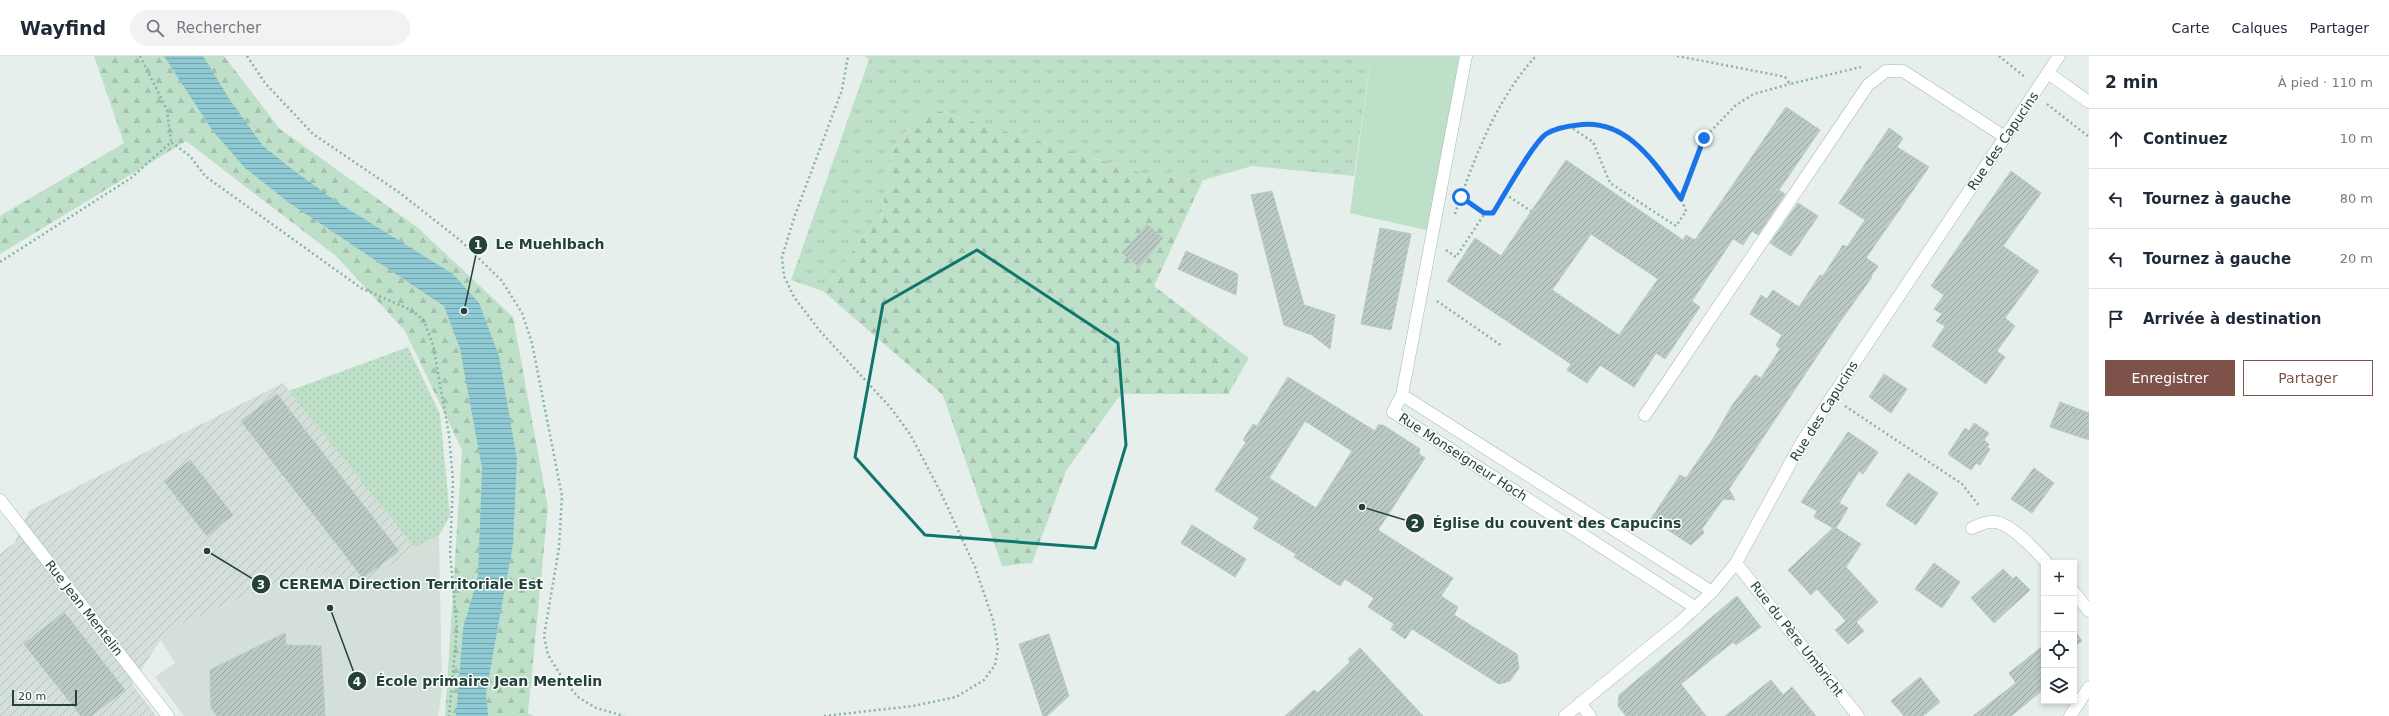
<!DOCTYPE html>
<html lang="fr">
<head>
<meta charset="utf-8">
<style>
  :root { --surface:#fff; --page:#f2f2f3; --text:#1f2937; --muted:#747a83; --line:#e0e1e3; --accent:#7f5249 }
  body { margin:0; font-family:"DejaVu Sans",sans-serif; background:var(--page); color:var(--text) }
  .controls { position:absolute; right:12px; bottom:12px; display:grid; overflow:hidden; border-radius:0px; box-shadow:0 2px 6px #0003 }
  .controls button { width:36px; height:36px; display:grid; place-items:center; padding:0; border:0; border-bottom:1px solid var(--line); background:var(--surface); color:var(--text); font:20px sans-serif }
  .scale { position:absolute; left:12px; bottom:10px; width:65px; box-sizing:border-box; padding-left:4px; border:2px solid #24423a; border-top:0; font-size:11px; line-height:14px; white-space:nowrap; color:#24423a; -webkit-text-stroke:3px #f7fbf9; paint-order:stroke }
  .stop { position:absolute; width:12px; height:12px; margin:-9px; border:3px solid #1a73e8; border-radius:50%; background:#fff }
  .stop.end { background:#1a73e8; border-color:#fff; box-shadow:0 1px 4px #0008 }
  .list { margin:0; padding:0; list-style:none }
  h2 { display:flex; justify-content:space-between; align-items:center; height:52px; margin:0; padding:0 16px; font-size:17px }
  h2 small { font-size:13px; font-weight:400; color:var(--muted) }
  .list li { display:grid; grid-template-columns:26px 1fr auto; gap:12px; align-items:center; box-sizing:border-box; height:60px; padding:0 16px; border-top:1px solid var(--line) }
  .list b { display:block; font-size:15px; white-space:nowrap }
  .list em { font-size:13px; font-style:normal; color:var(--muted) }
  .actions { display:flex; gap:8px; padding:12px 16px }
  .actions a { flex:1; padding:9px 0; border:1px solid var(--accent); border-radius:0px; text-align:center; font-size:14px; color:var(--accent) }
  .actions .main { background:var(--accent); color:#fff }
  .icon { flex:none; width:22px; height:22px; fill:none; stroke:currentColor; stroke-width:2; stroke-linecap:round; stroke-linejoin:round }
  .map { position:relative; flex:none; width:2089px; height:660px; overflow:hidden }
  header { display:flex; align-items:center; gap:24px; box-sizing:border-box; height:56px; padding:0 20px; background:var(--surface); border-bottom:1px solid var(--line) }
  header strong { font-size:19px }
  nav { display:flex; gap:22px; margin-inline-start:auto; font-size:14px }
  .search { width:280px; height:36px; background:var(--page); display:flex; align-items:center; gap:10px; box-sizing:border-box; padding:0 14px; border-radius:22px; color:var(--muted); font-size:15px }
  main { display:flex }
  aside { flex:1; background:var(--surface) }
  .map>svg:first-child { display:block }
  .built { fill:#d4dfda }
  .industrial { fill:url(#industrial-furrows) }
  .grass { fill:url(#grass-tufts) }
  .forest { fill:url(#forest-firs) }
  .park { fill:url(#park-dots) }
  .garden { fill:#bfe0c8 }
  .water { fill:url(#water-rules) }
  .building { fill:url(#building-hatch); stroke:#b8c9c2; fill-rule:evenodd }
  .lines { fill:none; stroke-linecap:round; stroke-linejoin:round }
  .minor-casing { stroke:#a8b8b2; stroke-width:13 }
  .path { stroke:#86b3a5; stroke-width:2.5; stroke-dasharray:2 3; stroke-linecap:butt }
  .minor { stroke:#fff; stroke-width:12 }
  .route { stroke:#1a73e8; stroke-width:5 }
  .marked { fill:none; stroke:#0f766e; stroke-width:3; stroke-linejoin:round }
  .labels { text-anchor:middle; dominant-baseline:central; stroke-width:3; stroke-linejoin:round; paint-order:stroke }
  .street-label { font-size:13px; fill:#24423a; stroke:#f7fbf9 }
  .leader { fill:none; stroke:#24423a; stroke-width:1.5 }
  .callout-dot { fill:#24423a; stroke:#f7fbf9; stroke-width:1.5 }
  .mark-label { font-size:12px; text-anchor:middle; font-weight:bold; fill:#fff }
  .callout-label { font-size:14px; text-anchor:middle; font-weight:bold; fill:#24423a; stroke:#f7fbf9; stroke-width:3; stroke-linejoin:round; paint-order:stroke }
</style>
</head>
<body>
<header>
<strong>Wayfind</strong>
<div class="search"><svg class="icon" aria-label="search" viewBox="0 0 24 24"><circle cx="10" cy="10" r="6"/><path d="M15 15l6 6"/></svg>Rechercher</div>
<nav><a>Carte</a><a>Calques</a><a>Partager</a></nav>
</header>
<main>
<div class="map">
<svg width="2089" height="660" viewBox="0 0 2089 660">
  <defs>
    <pattern id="industrial-furrows" width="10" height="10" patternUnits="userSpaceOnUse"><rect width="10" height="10" fill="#d4dfda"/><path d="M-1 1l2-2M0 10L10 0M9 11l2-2" fill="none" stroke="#b6c1bc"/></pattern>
    <pattern id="grass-tufts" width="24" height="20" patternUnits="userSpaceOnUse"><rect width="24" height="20" fill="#bfe0c8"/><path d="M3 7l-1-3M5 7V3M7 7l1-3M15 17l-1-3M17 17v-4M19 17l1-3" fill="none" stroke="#a4c1ad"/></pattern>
    <pattern id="forest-firs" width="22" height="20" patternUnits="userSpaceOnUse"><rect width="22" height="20" fill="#bfe0c8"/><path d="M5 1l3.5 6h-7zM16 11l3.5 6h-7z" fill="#a4c1ad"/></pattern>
    <pattern id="park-dots" width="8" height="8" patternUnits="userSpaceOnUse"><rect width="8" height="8" fill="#bfe0c8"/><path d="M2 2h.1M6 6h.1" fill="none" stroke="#a4c1ad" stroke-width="1.8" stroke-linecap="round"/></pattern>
    <pattern id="water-rules" width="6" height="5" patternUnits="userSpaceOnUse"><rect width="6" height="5" fill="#8ec9d4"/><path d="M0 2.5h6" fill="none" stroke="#74a5ad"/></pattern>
    <pattern id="building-hatch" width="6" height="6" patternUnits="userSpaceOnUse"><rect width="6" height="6" fill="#bbcac4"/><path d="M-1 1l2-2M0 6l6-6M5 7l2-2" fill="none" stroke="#98a6a0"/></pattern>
  </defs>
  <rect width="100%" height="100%" fill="#e6efeb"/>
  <!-- built -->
  <path class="built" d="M 439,479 L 442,634 L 438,660 L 184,660 L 155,621 L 175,607 L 161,584 L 167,574 L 311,512 L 362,530 L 402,499 Z"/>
  <!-- industrial -->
  <path class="industrial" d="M 283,327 L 415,492 L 362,530 L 311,512 L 167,574 L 132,628 L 156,660 L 0,660 L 0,498 L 15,486 L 29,455 Z"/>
  <!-- grass -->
  <path class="grass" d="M 865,0 L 1371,0 L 1354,120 L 1252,110 L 1203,124 L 1145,118 L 925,51 L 893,93 L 882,156 L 823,235 L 791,224 L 869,4 Z"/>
  <!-- forest -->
  <path class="forest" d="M 94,0 L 224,0 L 280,73 L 417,171 L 513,261 L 548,451 L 528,657 L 534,660 L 445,660 L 462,394 L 405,275 L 336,200 L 186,85 L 0,198 L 0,160 L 124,87 Z
    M 925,51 L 1145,118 L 1203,124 L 1154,230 L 1249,302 L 1228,338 L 1121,338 L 1066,415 L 1032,507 L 1002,510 L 943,339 L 823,235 L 882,156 L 893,93 Z"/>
  <!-- park -->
  <path class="park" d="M 408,291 L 440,358 L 450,460 L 439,479 L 415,492 L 289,335 Z"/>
  <!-- garden -->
  <path class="garden" d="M 1371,0 L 1470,0 L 1439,177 L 1350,157 Z"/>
  <!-- water -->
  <path class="water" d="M 164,0 L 203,0 L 230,44 L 263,90 L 293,114 L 340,148 L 453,218 L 479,247 L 499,300 L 517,403 L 513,488 L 486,637 L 488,660 L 456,660 L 463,573 L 478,520 L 482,412 L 460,293 L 444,250 L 288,146 L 245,112 L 212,74 Z"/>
  <!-- building -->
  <path class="building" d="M 1786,51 L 1820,74 L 1779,134 L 1785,138 L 1758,179 L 1752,175 L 1743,189 L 1733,183 L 1692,245 L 1700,251 L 1665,303 L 1656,297 L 1634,331 L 1600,309 L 1587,327 L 1567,314 L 1571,308 L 1447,225 L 1475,182 L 1501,200 L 1566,104 L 1683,184 L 1686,179 L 1695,184 ZM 1591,178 L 1658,223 L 1619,279 L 1552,234 Z
    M 1889,72 L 1903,82 L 1897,91 L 1929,111 L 1866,202 L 1878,210 L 1871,220 L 1872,221 L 1839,267 L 1729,433 L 1735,444 L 1723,443 L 1702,473 L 1704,477 L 1691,489 L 1651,463 L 1680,419 L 1686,422 L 1713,383 L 1731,351 L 1755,319 L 1761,322 L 1780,293 L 1776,289 L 1782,279 L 1750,258 L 1761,239 L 1767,243 L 1773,234 L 1799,251 L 1820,219 L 1823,220 L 1843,189 L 1847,191 L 1865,164 L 1839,147 Z
    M 2011,115 L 2041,137 L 2003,190 L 2039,215 L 2005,262 L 2015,270 L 1997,295 L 2005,301 L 1986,328 L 1932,290 L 1945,270 L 1936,265 L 1942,258 L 1934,253 L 1944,239 L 1931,230 Z
    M 1272,135 L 1304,249 L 1335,259 L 1330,293 L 1312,279 L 1284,269 L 1251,139 Z
    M 1798,147 L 1818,160 L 1791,200 L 1770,187 Z
    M 1147,168 L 1163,182 L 1139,211 L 1122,197 Z
    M 1380,172 L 1411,178 L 1391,274 L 1361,268 Z
    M 1186,195 L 1238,218 L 1236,239 L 1178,213 Z
    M 1884,318 L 1907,333 L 1891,357 L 1869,341 Z
    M 1288,321 L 1375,375 L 1378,369 L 1383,369 L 1420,393 L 1419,398 L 1425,402 L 1378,474 L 1453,522 L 1441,540 L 1458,551 L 1454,559 L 1517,598 L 1519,612 L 1510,625 L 1499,628 L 1412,573 L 1405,583 L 1391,573 L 1394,568 L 1368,551 L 1374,542 L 1345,523 L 1340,530 L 1294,501 L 1296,498 L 1253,472 L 1259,462 L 1215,434 L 1246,386 L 1243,384 L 1253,368 L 1257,370 ZM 1305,365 L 1352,395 L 1316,452 L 1269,422 Z
    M 277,338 L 399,495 L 363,522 L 241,365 Z
    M 2060,346 L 2089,357 L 2089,384 L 2050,371 Z
    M 1974,367 L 1989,377 L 1984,384 L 1989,388 L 1987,391 L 1990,393 L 1980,409 L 1976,407 L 1971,414 L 1948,398 L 1965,372 L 1969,375 Z
    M 1848,376 L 1878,396 L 1863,418 L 1859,415 L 1839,447 L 1848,452 L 1836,472 L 1861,488 L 1846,511 L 1878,546 L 1856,566 L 1864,575 L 1848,588 L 1835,574 L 1846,565 L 1817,533 L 1811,539 L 1788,514 L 1833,472 L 1814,461 L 1817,455 L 1801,446 Z
    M 190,404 L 233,459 L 207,480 L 164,425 Z
    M 2034,412 L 2054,427 L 2032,457 L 2011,443 Z
    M 1908,417 L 1938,437 L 1916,469 L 1886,449 Z
    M 1192,469 L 1246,503 L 1235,521 L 1181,487 Z
    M 1934,507 L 1960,526 L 1942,552 L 1915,533 Z
    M 2003,513 L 2013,523 L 2016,520 L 2030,534 L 1994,567 L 1971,542 Z
    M 1737,540 L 1761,571 L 1736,589 L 1733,586 L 1681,628 L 1706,660 L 1626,660 L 1618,650 L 1619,639 Z
    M 64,556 L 125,634 L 91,660 L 81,660 L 24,588 Z
    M 2074,574 L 2082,585 L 2074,590 Z
    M 285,577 L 286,589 L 321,590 L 325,660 L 217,660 L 211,652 L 210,614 Z
    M 1049,578 L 1069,640 L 1047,660 L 1043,660 L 1019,588 Z
    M 2044,589 L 2044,633 L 2011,660 L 1973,660 L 2016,627 L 2009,617 Z
    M 1360,592 L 1423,660 L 1285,660 L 1314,634 L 1318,637 L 1350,606 L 1348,603 Z
    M 1920,621 L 1940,646 L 1923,660 L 1904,660 L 1891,645 Z
    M 1771,624 L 1783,639 L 1792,631 L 1816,660 L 1725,660 Z"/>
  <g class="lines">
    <!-- minor casing -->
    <g class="minor-casing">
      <path id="minor" d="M 1466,0 L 1402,339 L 1393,356 L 1696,552
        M 2048,17 L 2089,46
        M 1402,339 L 1712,536
        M 1645,359 L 1868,29 L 1886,15 L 1903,15 L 2005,81
        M 0,444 L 168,660
        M 1972,472 C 1978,470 1984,466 1990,466 C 2008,463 2036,495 2047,507
        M 1736,507 L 1858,660
        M 2074,536 L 2089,555
        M 1580,647 L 1590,660
        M 1565,660 L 1679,567 L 1712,536 L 1736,507 L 1803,384 L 2059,0
        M 2070,660 L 2089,631"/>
    </g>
    <!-- path -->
    <path class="path" d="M 140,0 L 167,54 L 171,86
      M 247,0 L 265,27 L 313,78 L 400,137 L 461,185 L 502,225 L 522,257 L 532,287 L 562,440 L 559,492 L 544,580 L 548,599 L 563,623 L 578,641 L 596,652 L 624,660
      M 1677,0 L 1771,18 L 1785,21 L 1790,28 L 1861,11
      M 1999,0 L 2025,21
      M 2047,48 L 2089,81
      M 1569,70 L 1593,86 L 1610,127 L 1676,170 L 1686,155 L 1681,143
      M 1505,138 L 1531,155
      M 1461,141 L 1485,157
      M 1455,158 C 1474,103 1496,43 1536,0
      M 1446,194 L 1456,201 L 1485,157 L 1493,157 C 1503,141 1533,87 1546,78 C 1554,73 1568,70 1578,69 C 1628,62 1655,108 1681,143 L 1704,82 L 1736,49 L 1754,38 L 1790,28
      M 0,206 L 131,122 L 171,86 L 190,100 L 205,120 L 361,232 L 413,255 L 424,265 L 433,289 L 449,379 L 453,425 L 450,497 L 457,573 L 449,660
      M 1437,245 L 1502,290
      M 1845,350 L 1962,428 L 1980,451
      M 824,660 L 913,650 L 956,641 L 984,624 L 995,609 L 998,592 L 993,564 L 975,511 L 941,437 L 910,378 L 890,351 L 820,275 L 794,241 L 784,220 L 782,201 L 795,159 L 842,34 L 848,0"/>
    <!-- minor -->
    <use href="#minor" class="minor"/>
  </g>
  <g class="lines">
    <!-- route -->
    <path class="route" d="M 1461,141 L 1484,157 L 1493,157 C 1503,141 1533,87 1546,78 C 1554,73 1568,70 1578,69 C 1628,62 1655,108 1681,143 L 1704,82"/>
  </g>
  <!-- marked area -->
  <path class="marked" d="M 977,194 L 1118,287 L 1126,389 L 1095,492 L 925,479 L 855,401 L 883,248 Z"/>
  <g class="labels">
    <!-- street labels -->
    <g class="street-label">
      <text transform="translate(2003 85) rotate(-56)">Rue des Capucins</text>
      <text transform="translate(1824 355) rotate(-58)">Rue des Capucins</text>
      <text transform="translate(1463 401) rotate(33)">Rue Monseigneur Hoch</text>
      <text transform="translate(84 552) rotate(52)">Rue Jean Mentelin</text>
      <text transform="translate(1797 583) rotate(52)">Rue du Père Umbricht</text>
    </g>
  </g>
  <!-- callouts -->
  <path class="leader" d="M464 255L478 189M1362 451L1415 467M207 495L261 528M330 552L357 625"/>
  <g class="callout-dot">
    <circle cx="464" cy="255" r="4"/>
    <circle cx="1362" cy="451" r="4"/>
    <circle cx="207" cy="495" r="4"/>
    <circle cx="330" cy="552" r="4"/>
    <circle cx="478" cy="189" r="10"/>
    <circle cx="1415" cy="467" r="10"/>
    <circle cx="261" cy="528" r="10"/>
    <circle cx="357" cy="625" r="10"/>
  </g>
  <g class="mark-label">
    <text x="478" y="193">1</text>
    <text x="1415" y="472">2</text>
    <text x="261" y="533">3</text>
    <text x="357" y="630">4</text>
  </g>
  <g class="callout-label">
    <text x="550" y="193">Le Muehlbach</text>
    <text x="1557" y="472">Église du couvent des Capucins</text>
    <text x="411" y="533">CEREMA Direction Territoriale Est</text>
    <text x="489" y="630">École primaire Jean Mentelin</text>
  </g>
</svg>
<div class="controls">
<button>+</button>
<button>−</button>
<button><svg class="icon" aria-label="locate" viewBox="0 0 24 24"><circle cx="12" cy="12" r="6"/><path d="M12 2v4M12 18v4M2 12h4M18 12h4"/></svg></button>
<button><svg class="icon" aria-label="layers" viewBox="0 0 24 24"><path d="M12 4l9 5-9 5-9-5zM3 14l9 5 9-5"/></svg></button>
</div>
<div class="scale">20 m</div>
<div class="stop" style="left:1461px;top:141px"></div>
<div class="stop end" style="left:1704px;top:82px"></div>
</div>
<aside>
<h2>2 min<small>À pied · 110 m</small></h2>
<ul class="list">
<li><svg class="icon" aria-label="ahead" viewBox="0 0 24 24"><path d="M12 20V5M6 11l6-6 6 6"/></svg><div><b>Continuez</b></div><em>10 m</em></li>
<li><svg class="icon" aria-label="left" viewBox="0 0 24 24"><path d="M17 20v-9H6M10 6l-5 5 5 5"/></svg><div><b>Tournez à gauche</b></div><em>80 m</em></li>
<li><svg class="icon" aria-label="left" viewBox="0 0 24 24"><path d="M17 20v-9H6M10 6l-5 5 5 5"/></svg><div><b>Tournez à gauche</b></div><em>20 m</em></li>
<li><svg class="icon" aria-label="arrive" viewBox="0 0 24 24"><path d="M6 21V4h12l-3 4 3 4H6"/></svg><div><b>Arrivée à destination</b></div></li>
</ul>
<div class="actions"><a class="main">Enregistrer</a><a>Partager</a></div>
</aside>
</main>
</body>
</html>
